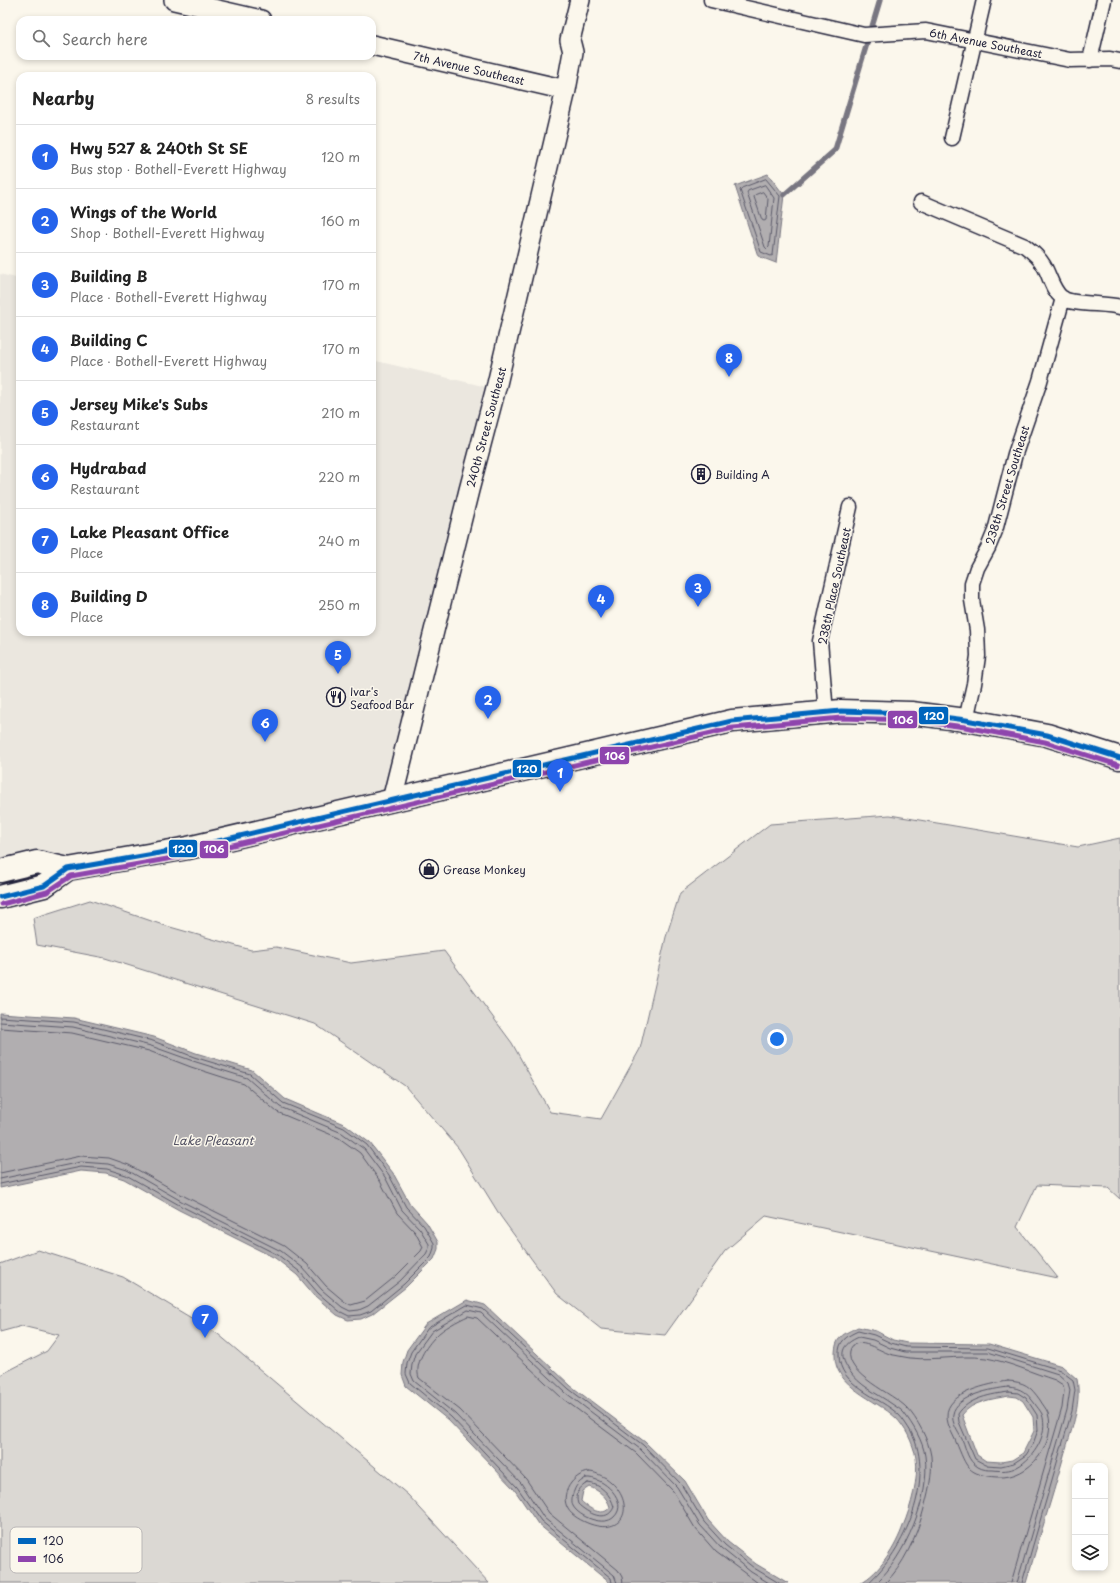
<!DOCTYPE html>
<html lang="en">
<head>
<meta charset="utf-8">
<style>
  :root { --surface:#fff; --page:#f6f6f6; --text:#222; --muted:#767676; --line:#e0e0e0; --accent:#2563eb }
  body { margin:0; font-family:"Playpen Sans",sans-serif; background:var(--page); color:var(--text) }
  .controls { position:absolute; right:12px; bottom:12px; display:grid; overflow:hidden; border-radius:8px; box-shadow:0 2px 6px #0003 }
  .controls button { width:36px; height:36px; display:grid; place-items:center; padding:0; border:0; border-bottom:1px solid var(--line); background:var(--surface); color:var(--text); font:20px sans-serif }
  .you { position:absolute; left:777px; top:1039px; width:14px; height:14px; margin:-10px; border:3px solid #fff; border-radius:50%; background:#1a73e8; box-shadow:0 0 0 6px #1a73e833 }
  .badge { display:grid; place-items:center; width:26px; height:26px; border-radius:50%; background:var(--accent); color:#fff; font-size:13px; font-weight:700 }
  .pin { position:absolute; translate:-50% -33px; filter:drop-shadow(0 1px 2px #0008) }
  .pin::after { content:''; position:absolute; top:21px; width:14px; height:12px; background:inherit; clip-path:polygon(0 0,100% 0,50% 100%) }
  .list { margin:0; padding:0; list-style:none }
  h2 { display:flex; justify-content:space-between; align-items:center; height:52px; margin:0; padding:0 16px; font-size:17px }
  h2 small { font-size:13px; font-weight:400; color:var(--muted) }
  .list li { display:grid; grid-template-columns:26px 1fr auto; gap:12px; align-items:center; box-sizing:border-box; height:64px; padding:0 16px; border-top:1px solid var(--line) }
  .list b { display:block; font-size:15px; white-space:nowrap }
  .list p { margin:0; font-size:13px; white-space:nowrap; color:var(--muted) }
  .list em { font-size:13px; font-style:normal; color:var(--muted) }
  .icon { flex:none; width:22px; height:22px; fill:none; stroke:currentColor; stroke-width:2; stroke-linecap:round; stroke-linejoin:round }
  .map { position:relative; flex:none; width:1120px; height:1583px; overflow:hidden }
  .search { position:absolute; background:var(--surface); box-shadow:0 2px 6px #0003; left:16px; top:16px; width:360px; height:44px; display:flex; align-items:center; gap:10px; box-sizing:border-box; padding:0 14px; border-radius:12px; color:var(--muted); font-size:15px }
  .panel { position:absolute; background:var(--surface); box-shadow:0 2px 6px #0003; left:16px; top:72px; width:360px; height:564px; border-radius:12px }
  .map>svg:first-child { display:block }
  .built { fill:#ebe7df }
  .green { fill:#dbd8d3; stroke:#7e7d87 }
  .water { fill:#b1aeb0; stroke:#787681; fill-rule:evenodd }
  .lines { fill:none; stroke-linecap:round; stroke-linejoin:round }
  .shore { stroke:#5b5a6a; stroke-width:1 }
  .stream { stroke:#787681; stroke-width:5.5 }
  .street-casing { stroke:#22223b; stroke-width:17 }
  .secondary-casing { stroke:#22223b; stroke-width:22 }
  .primary-casing { stroke:#22223b; stroke-width:25 }
  .street { stroke:#fbf7ec; stroke-width:14 }
  .secondary { stroke:#fbf7ec; stroke-width:19 }
  .primary { stroke:#fbf7ec; stroke-width:22 }
  .bus-1-casing { stroke:#fbf7ec; stroke-width:8 }
  .bus-2-casing { stroke:#fbf7ec; stroke-width:8 }
  .bus-1 { stroke:#0065bd; stroke-width:5 }
  .bus-2 { stroke:#8e44ad; stroke-width:5 }
  .labels { text-anchor:middle; dominant-baseline:central; stroke-width:3; stroke-linejoin:round; paint-order:stroke }
  .street-label { font-size:11px; fill:#22223b; stroke:#fbf7ec }
  .poi-label { font-size:11px; fill:#22223b; stroke:#fbf7ec; text-anchor:start }
  .water-label { font-size:12px; font-style:italic; fill:#545364; stroke:#fbf7ec }
  .key { fill:#fbf7ec; stroke:#bab7b7; stroke-width:1 }
  .key-label { font-size:11px; fill:#22223b }
  .line-badge { stroke:#fbf7ec; stroke-width:1.5 }
  .badge-label { font-size:11px; text-anchor:middle; font-weight:bold; fill:#fff }
</style>
</head>
<body>
<div class="map">
<svg width="1120" height="1583" viewBox="0 0 1120 1583">
  <rect width="100%" height="100%" fill="#fbf7ec"/>
  <filter id="ink" filterUnits="userSpaceOnUse"><feTurbulence type="fractalNoise" baseFrequency=".025" numOctaves="2"/><feDisplacementMap in="SourceGraphic" scale="8" xChannelSelector="R" yChannelSelector="G"/><feConvolveMatrix kernelMatrix="1 2 1 2 8 2 1 2 1" color-interpolation-filters="sRGB"/></filter>
  <g filter="url(#ink)">
    <!-- built -->
    <path class="built" d="M 0,274 L 20,279 L 20,632 L 372,632 L 372,360 L 487,387 L 392,800 L 0,893 Z"/>
    <!-- green -->
    <path class="green" d="M 890,815 L 1078,847 L 1120,838 L 1120,1199 L 1108,1188 L 1037,1185 L 1017,1227 L 1058,1278 L 766,1216 L 725,1251 L 665,1335 L 601,1329 L 557,1294 L 501,1217 L 459,1149 L 405,1086 L 315,1024 L 105,958 L 37,945 L 33,918 L 90,900 L 163,925 L 251,950 L 276,947 L 351,963 L 444,951 L 512,1043 L 550,1112 L 601,1119 L 640,1049 L 666,937 L 680,893 L 770,824 Z
      M 38,1250 L 123,1277 L 218,1334 L 408,1495 L 489,1583 L 0,1583 L 0,1375 L 47,1351 L 59,1335 L 22,1326 L 0,1332 L 0,1264 Z"/>
    <!-- water -->
    <path class="water" d="M 768,174 L 784,195 L 776,263 L 758,256 L 735,186 Z
      M 0,1013 L 74,1018 L 154,1037 L 196,1053 L 252,1070 L 285,1099 L 346,1125 L 370,1143 L 393,1173 L 410,1204 L 427,1223 L 438,1242 L 438,1249 L 434,1259 L 406,1287 L 372,1314 L 361,1319 L 348,1320 L 337,1315 L 315,1296 L 297,1275 L 275,1258 L 179,1210 L 124,1179 L 106,1173 L 81,1171 L 0,1188 Z
      M 467,1300 L 485,1305 L 571,1386 L 645,1442 L 685,1481 L 708,1520 L 728,1542 L 756,1564 L 788,1583 L 610,1583 L 538,1524 L 514,1489 L 448,1420 L 406,1386 L 402,1375 L 403,1362 L 407,1350 L 426,1324 ZM 589,1487 C 599,1490 607,1497 610,1507 C 603,1518 588,1508 581,1501 L 583,1491 Z
      M 858,1327 L 876,1331 L 893,1340 L 907,1343 L 989,1344 L 1062,1366 L 1077,1379 C 1082,1406 1070,1433 1063,1459 C 1051,1501 1038,1542 1026,1583 L 860,1583 C 880,1573 896,1546 903,1526 C 911,1507 919,1478 916,1458 C 915,1451 911,1441 908,1435 C 905,1429 900,1422 896,1418 C 876,1399 834,1387 835,1355 C 835,1337 843,1334 858,1327 ZM 1009,1396 L 1017,1397 L 1023,1401 L 1033,1417 L 1034,1431 L 1023,1453 L 1012,1460 L 1001,1462 L 986,1461 L 977,1455 L 962,1415 C 972,1401 993,1399 1009,1396 Z"/>
    <g class="lines">
      <!-- shore -->
      <path class="shore" d="M 766,179 L 780,196 L 773,255 L 771,256 L 761,252 L 740,190 L 742,188 Z
        M 765,185 L 774,198 L 769,247 L 767,249 L 765,247 L 747,193 L 748,191 Z
        M 763,192 L 768,199 L 766,220 L 764,221 L 762,220 L 754,197 L 755,195 Z
        M 0,1017 L 74,1022 L 153,1041 L 194,1057 L 250,1074 L 283,1103 L 344,1128 L 367,1145 L 389,1175 L 406,1207 L 424,1226 L 434,1243 L 434,1248 L 431,1257 L 404,1284 L 371,1311 L 360,1315 L 349,1316 L 339,1311 L 318,1293 L 300,1272 L 278,1255 L 181,1206 L 126,1175 L 107,1169 L 81,1167 L 0,1184
        M 0,1022 L 73,1027 L 151,1046 L 193,1061 L 247,1078 L 280,1107 L 342,1133 L 364,1149 L 385,1177 L 402,1210 L 420,1229 L 429,1244 L 429,1248 L 426,1254 L 400,1281 L 368,1306 L 359,1310 L 350,1311 L 342,1307 L 322,1290 L 303,1268 L 281,1251 L 183,1202 L 127,1170 L 108,1164 L 81,1162 L 0,1179
        M 0,1028 L 72,1033 L 149,1051 L 191,1067 L 244,1084 L 277,1112 L 339,1138 L 360,1153 L 380,1181 L 397,1213 L 415,1232 L 423,1247 L 421,1251 L 396,1276 L 365,1301 L 351,1305 L 345,1302 L 326,1286 L 307,1264 L 284,1246 L 186,1197 L 129,1165 L 109,1158 L 81,1156 L 0,1173
        M 1008,1381 C 1025,1382 1030,1386 1040,1400 C 1042,1404 1046,1408 1048,1413 C 1057,1443 1030,1479 998,1477 C 967,1475 967,1468 956,1442 C 953,1434 947,1426 947,1416 C 946,1392 990,1384 1008,1381 Z
        M 1008,1387 C 1022,1388 1027,1393 1035,1404 C 1037,1407 1040,1410 1042,1414 C 1049,1434 1034,1458 1017,1467 C 1010,1471 1001,1471 993,1470 C 988,1470 983,1470 978,1467 C 967,1460 967,1451 962,1439 C 958,1432 951,1422 953,1414 C 956,1395 993,1389 1008,1387 Z
        M 1009,1392 L 1018,1393 L 1026,1398 L 1037,1415 L 1038,1430 L 1033,1444 L 1026,1455 L 1014,1463 L 1001,1466 L 986,1465 L 975,1459 L 959,1422 L 958,1414 C 968,1398 992,1394 1009,1392 Z
        M 589,1472 C 595,1472 600,1475 606,1478 C 636,1499 628,1537 590,1524 C 582,1521 572,1516 568,1509 C 559,1494 573,1474 589,1472 Z
        M 586,1478 C 603,1476 630,1502 614,1517 C 604,1527 579,1517 573,1506 C 571,1502 572,1495 574,1491 C 576,1485 580,1481 586,1478 Z
        M 588,1483 C 601,1484 611,1495 614,1507 C 607,1524 587,1513 578,1504 C 575,1495 579,1486 588,1483 Z
        M 612,1583 L 611,1578 L 541,1521 L 517,1487 L 451,1417 L 410,1383 L 406,1374 L 407,1363 L 411,1352 L 428,1328 L 467,1305 L 483,1309 L 569,1389 L 643,1445 L 681,1484 L 704,1522 L 725,1545 L 754,1568 L 779,1583
        M 617,1583 L 614,1575 L 544,1518 L 521,1483 L 455,1414 L 414,1381 L 411,1374 L 412,1364 L 415,1354 L 432,1331 L 468,1310 L 481,1313 L 566,1393 L 640,1449 L 677,1487 L 700,1525 L 721,1548 L 751,1572 L 769,1583
        M 623,1583 L 622,1577 L 618,1570 L 549,1513 L 526,1479 L 460,1410 L 419,1378 C 414,1364 426,1346 436,1336 C 442,1329 459,1320 468,1316 L 477,1318 L 562,1398 L 636,1453 L 673,1491 L 695,1528 L 716,1552 L 758,1583
        M 868,1583 C 905,1551 936,1478 911,1432 C 908,1427 903,1419 899,1415 C 880,1397 839,1386 839,1355 C 838,1341 847,1336 858,1331 L 874,1335 L 891,1343 L 906,1347 L 988,1348 L 1060,1370 L 1073,1380 L 1075,1390 L 1072,1411 L 1022,1583
        M 876,1583 C 905,1557 931,1496 925,1456 C 923,1441 913,1425 904,1413 C 901,1409 896,1407 892,1404 C 878,1394 858,1385 849,1370 C 838,1354 842,1344 859,1337 L 873,1340 L 890,1348 L 905,1352 L 988,1352 L 1058,1374 L 1068,1383 L 1070,1390 L 1067,1410 L 1017,1583
        M 885,1583 C 903,1567 917,1535 923,1512 C 928,1494 933,1475 931,1456 C 929,1441 917,1418 907,1408 C 893,1393 845,1375 850,1351 C 853,1334 879,1350 887,1353 C 891,1355 895,1355 899,1356 C 926,1363 958,1354 986,1358 C 1009,1362 1033,1373 1055,1380 L 1063,1385 L 1064,1391 L 1062,1408 L 1011,1583"/>
      <!-- stream -->
      <path class="stream" d="M 784,195 L 835,150 L 880,0"/>
      <!-- street casing -->
      <g class="street-casing">
        <path id="street" d="M 711,0 L 864,35 L 926,31 L 1070,60 L 1110,59 L 1120,61
          M 1090,60 L 1104,0
          M 952,138 L 984,0
          M 921,202 L 1025,246 C 1033,252 1039,257 1044,266 C 1050,276 1052,290 1062,298 C 1072,305 1106,303 1120,307
          M 826,713 L 820,641 L 850,507
          M 966,720 L 974,684 L 978,656 L 977,630 L 972,600 L 972,583 L 977,568 L 988,548 L 995,531 L 1015,454 L 1040,381 L 1063,298"/>
      </g>
      <!-- secondary casing -->
      <g class="secondary-casing">
        <path id="secondary" d="M 174,0 L 261,20
          M 372,45 L 566,90
          M 392,800 L 469,490 L 497,384 L 566,90 L 573,52 L 570,40 L 580,0"/>
      </g>
      <!-- primary casing -->
      <g class="primary-casing">
        <path id="primary" d="M 0,871 L 37,862 L 68,869 L 188,848 L 732,721 L 841,711 L 911,713 L 966,720 L 1047,735 L 1120,758
          M 0,897 L 44,886 L 68,869"/>
      </g>
      <!-- street -->
      <use href="#street" class="street"/>
      <!-- secondary -->
      <use href="#secondary" class="secondary"/>
      <!-- primary -->
      <use href="#primary" class="primary"/>
      <!-- bus-1 casing -->
      <g class="bus-1-casing">
        <path id="bus-1" d="M 0,897 L 44,886 L 68,869 L 188,848 L 732,721 L 841,711 L 911,713 L 966,720 L 1047,735 L 1120,758"/>
      </g>
      <!-- bus-2 casing -->
      <g class="bus-2-casing">
        <path id="bus-2" d="M 2,904 L 47,892 L 71,876 L 190,855 L 733,728 L 841,718 L 910,720 L 965,727 L 1045,742 L 1118,765"/>
      </g>
      <!-- bus-1 -->
      <use href="#bus-1" class="bus-1"/>
      <!-- bus-2 -->
      <use href="#bus-2" class="bus-2"/>
    </g>
  </g>
  <!-- icons -->
  <defs>
    <g id="building-ring" transform="scale(1)"><circle r="9.5" fill="#fbf7ec" stroke="#22223b" stroke-width="1.5"/><path d="M-4-6H4V6H1V3H-1V6H-4ZM-2.5-4.3h1.7v1.8h-1.7ZM.8-4.3h1.7v1.8H.8ZM-2.5-1h1.7V.8h-1.7ZM.8-1h1.7V.8H.8Z" fill="#22223b"/></g>
    <g id="restaurant-ring" transform="scale(1)"><circle r="9.5" fill="#fbf7ec" stroke="#22223b" stroke-width="1.5"/><path d="M-5-6h1v4h1v-4h1v4h1v-4h1v5L-1.5 .5V6h-2V.5L-5-1ZM5-6V6H3V1.5H1.5Q1.5-4 5-6Z" fill="#22223b"/></g>
    <g id="shop-ring" transform="scale(1)"><circle r="9.5" fill="#fbf7ec" stroke="#22223b" stroke-width="1.5"/><path d="M-5-2.5h2.3a2.7 3.5 0 0 1 5.4 0H5L5.5 6h-11ZM-1.5-2.5h3a1.5 2.3 0 0 0-3 0Z" fill="#22223b"/></g>
  </defs>
  <g fill-rule="evenodd">
    <use href="#building-ring" x="701" y="474"/>
    <use href="#restaurant-ring" x="336" y="697"/>
    <use href="#shop-ring" x="429" y="869"/>
  </g>
  <g class="labels">
    <!-- street labels -->
    <g class="street-label">
      <text transform="translate(986 43) rotate(11)">6th Avenue Southeast</text>
      <text transform="translate(469 68) rotate(13)">7th Avenue Southeast</text>
      <text transform="translate(486 427) rotate(-75)">240th Street Southeast</text>
      <text transform="translate(1007 485) rotate(-73)">238th Street Southeast</text>
      <text transform="translate(834 586) rotate(-78)">238th Place Southeast</text>
    </g>
    <!-- poi labels -->
    <g class="poi-label">
      <text x="715" y="474">Building A</text>
      <text x="350" y="691">Ivar's<tspan x="350" dy="13">Seafood Bar</tspan></text>
      <text x="443" y="869">Grease Monkey</text>
    </g>
    <!-- water labels -->
    <g class="water-label">
      <text x="213" y="1140">Lake Pleasant</text>
    </g>
  </g>
  <!-- legend -->
  <rect x="10" y="1527" width="132" height="46" rx="6" class="key"/>
  <rect x="18" y="1538" width="18" height="6" fill="#0065bd"/>
  <rect x="18" y="1556" width="18" height="6" fill="#8e44ad"/>
  <g class="key-label">
    <text x="43" y="1545">120</text>
    <text x="43" y="1563">106</text>
  </g>
  <g class="line-badge">
    <rect x="918" y="706" width="31" height="19" rx="4" fill="#0065bd"/>
    <rect x="887" y="710" width="31" height="19" rx="4" fill="#8e44ad"/>
    <rect x="599" y="746" width="31" height="19" rx="4" fill="#8e44ad"/>
    <rect x="512" y="759" width="30" height="19" rx="4" fill="#0065bd"/>
    <rect x="168" y="839" width="30" height="19" rx="4" fill="#0065bd"/>
    <rect x="199" y="840" width="30" height="19" rx="4" fill="#8e44ad"/>
  </g>
  <g class="badge-label">
    <text x="934" y="720">120</text>
    <text x="903" y="724">106</text>
    <text x="615" y="760">106</text>
    <text x="527" y="773">120</text>
    <text x="183" y="853">120</text>
    <text x="214" y="853">106</text>
  </g>
</svg>
<div class="controls">
<button>+</button>
<button>−</button>
<button><svg class="icon" aria-label="layers" viewBox="0 0 24 24"><path d="M12 4l9 5-9 5-9-5zM3 14l9 5 9-5"/></svg></button>
</div>
<div class="you"></div>
<div class="pin badge" style="left:560px;top:792px">1</div>
<div class="pin badge" style="left:488px;top:719px">2</div>
<div class="pin badge" style="left:698px;top:607px">3</div>
<div class="pin badge" style="left:601px;top:618px">4</div>
<div class="pin badge" style="left:338px;top:674px">5</div>
<div class="pin badge" style="left:265px;top:742px">6</div>
<div class="pin badge" style="left:205px;top:1338px">7</div>
<div class="pin badge" style="left:729px;top:377px">8</div>
<div class="search"><svg class="icon" aria-label="search" viewBox="0 0 24 24"><circle cx="10" cy="10" r="6"/><path d="M15 15l6 6"/></svg>Search here</div>
<section class="panel">
<h2>Nearby<small>8 results</small></h2>
<ul class="list">
<li><span class="badge">1</span><div><b>Hwy 527 &amp; 240th St SE</b><p>Bus stop · Bothell-Everett Highway</p></div><em>120 m</em></li>
<li><span class="badge">2</span><div><b>Wings of the World</b><p>Shop · Bothell-Everett Highway</p></div><em>160 m</em></li>
<li><span class="badge">3</span><div><b>Building B</b><p>Place · Bothell-Everett Highway</p></div><em>170 m</em></li>
<li><span class="badge">4</span><div><b>Building C</b><p>Place · Bothell-Everett Highway</p></div><em>170 m</em></li>
<li><span class="badge">5</span><div><b>Jersey Mike's Subs</b><p>Restaurant</p></div><em>210 m</em></li>
<li><span class="badge">6</span><div><b>Hydrabad</b><p>Restaurant</p></div><em>220 m</em></li>
<li><span class="badge">7</span><div><b>Lake Pleasant Office</b><p>Place</p></div><em>240 m</em></li>
<li><span class="badge">8</span><div><b>Building D</b><p>Place</p></div><em>250 m</em></li>
</ul>
</section>
</div>
</body>
</html>
